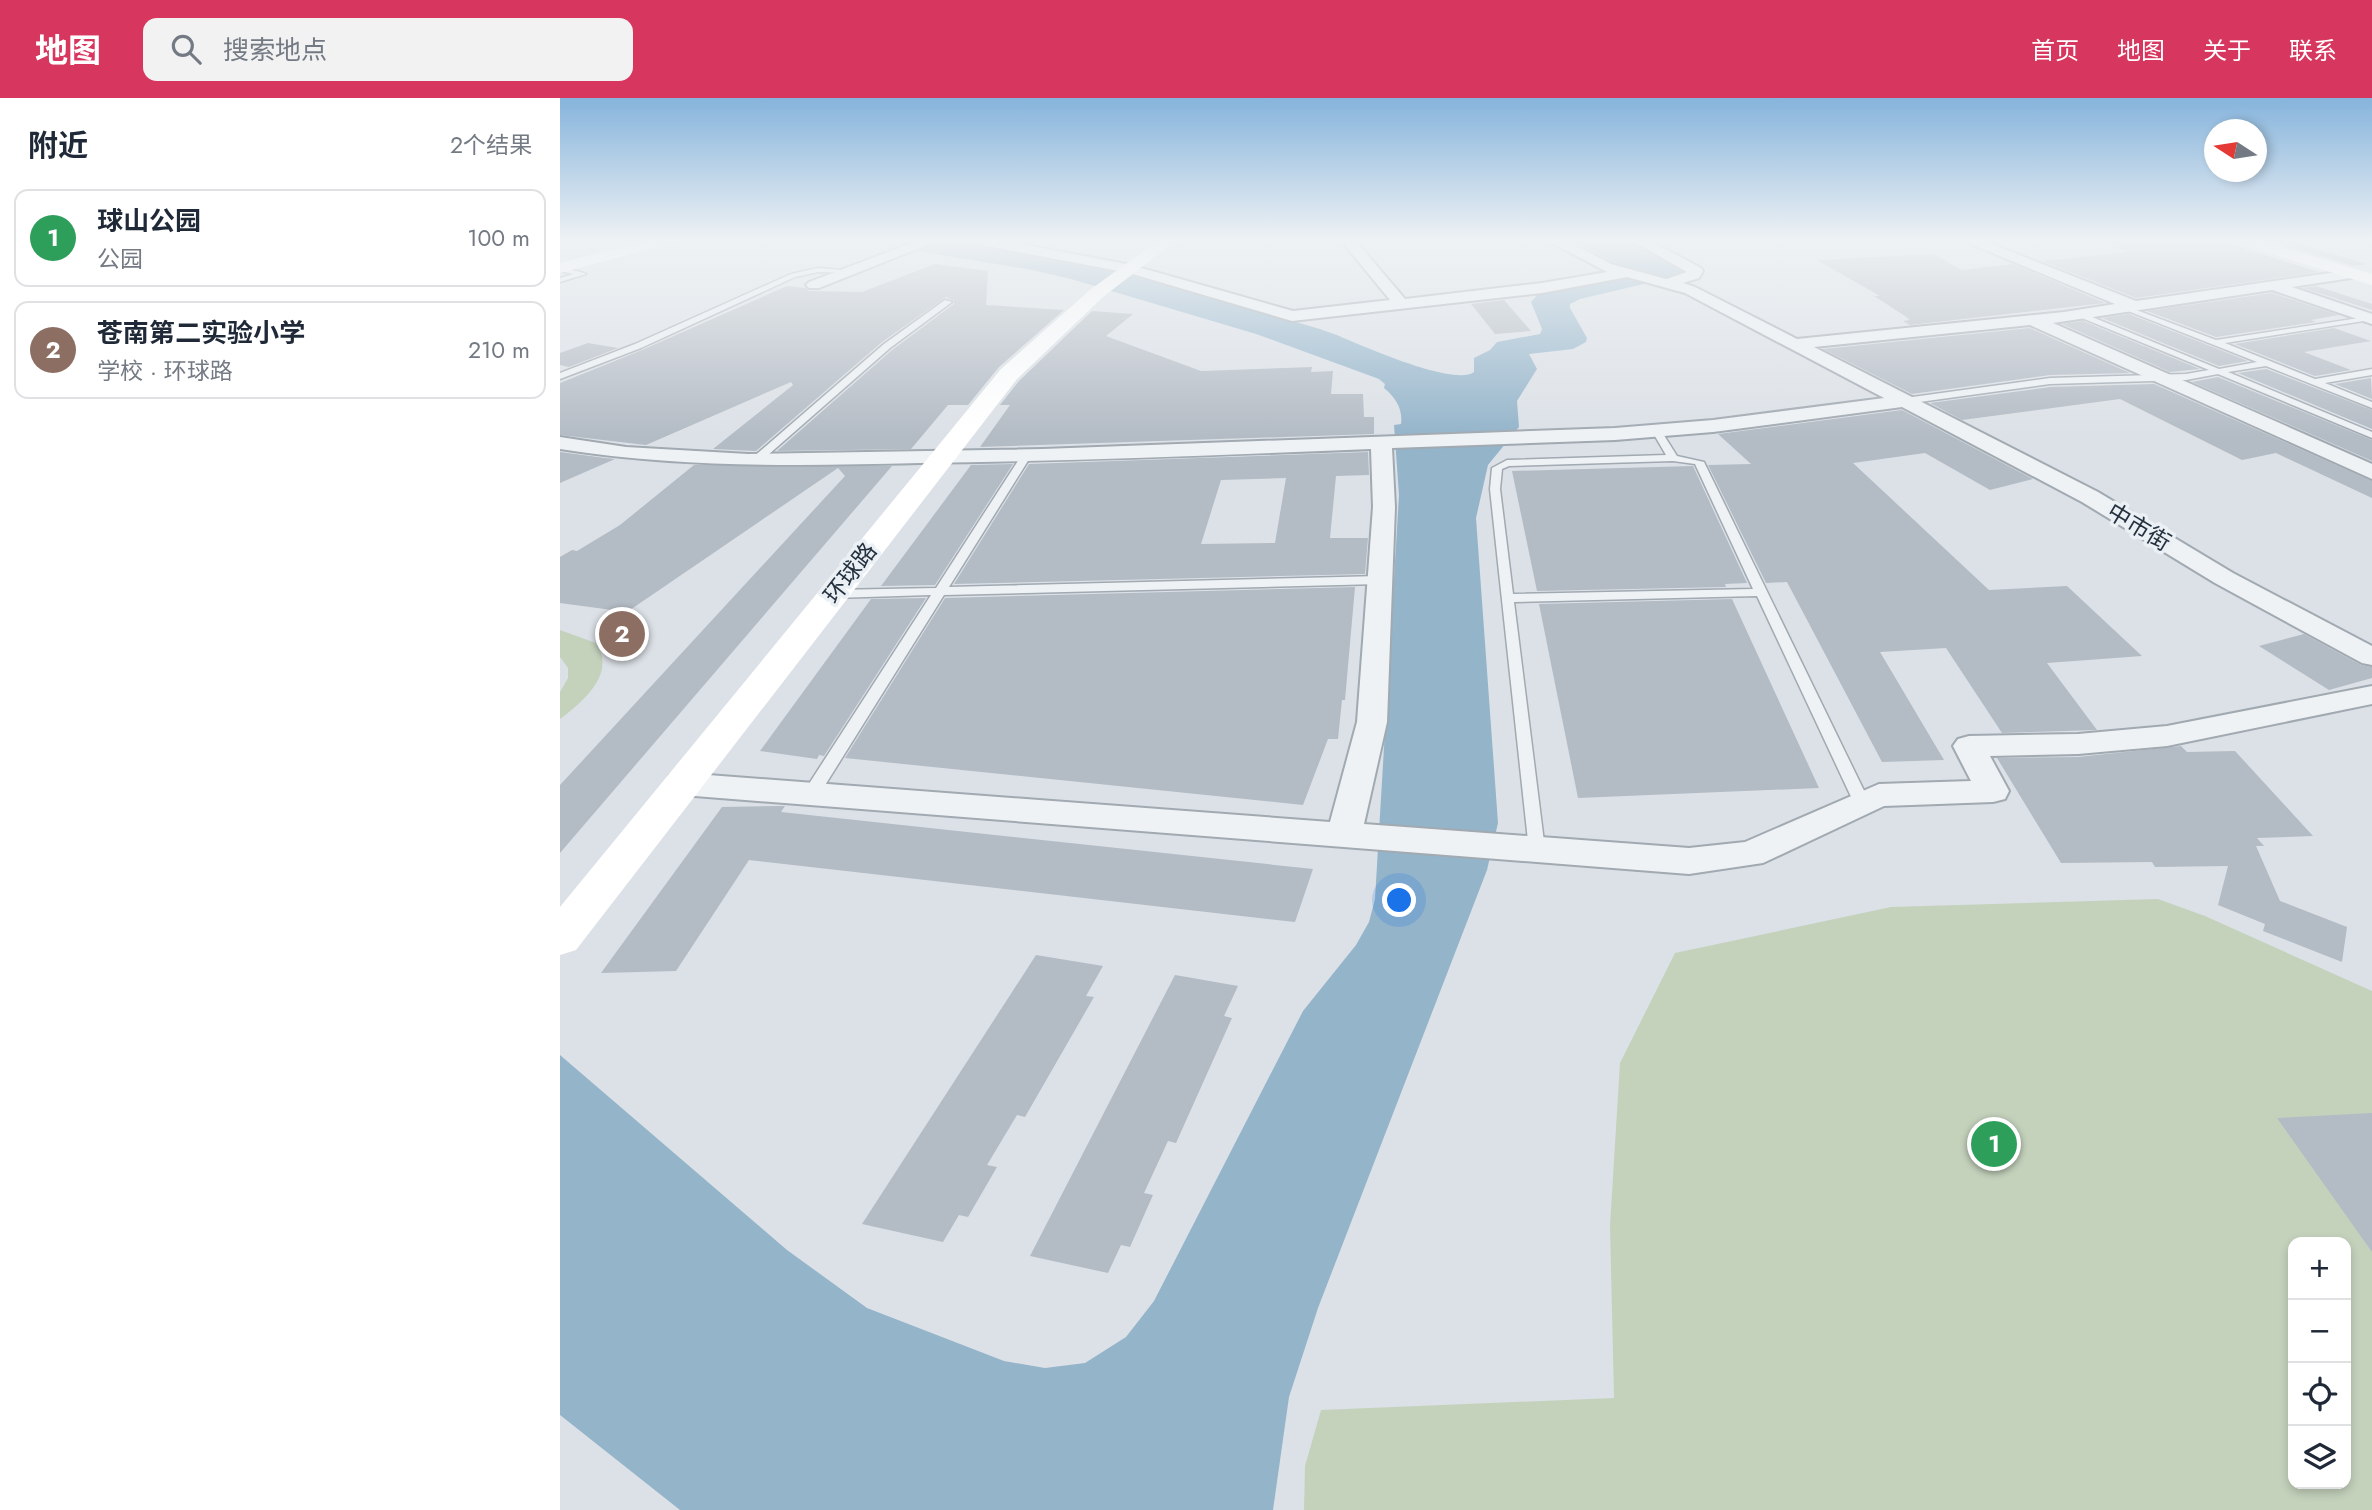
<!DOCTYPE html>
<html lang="zh">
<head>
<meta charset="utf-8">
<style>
  :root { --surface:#fff; --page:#f2f2f3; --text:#1f2937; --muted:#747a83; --line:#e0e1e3; --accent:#d7365f }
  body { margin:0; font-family:Jost,"Noto Sans SC",sans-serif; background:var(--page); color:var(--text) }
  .controls { position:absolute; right:21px; bottom:21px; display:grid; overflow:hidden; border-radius:14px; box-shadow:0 4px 10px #0003 }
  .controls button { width:63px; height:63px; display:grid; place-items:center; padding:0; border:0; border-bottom:2px solid var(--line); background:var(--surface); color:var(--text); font:35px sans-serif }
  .compass { position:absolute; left:1644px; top:21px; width:63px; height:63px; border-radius:50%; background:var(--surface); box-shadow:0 4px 10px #0003; rotate:282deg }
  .you { position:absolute; left:840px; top:803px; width:24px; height:24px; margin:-18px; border:5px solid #fff; border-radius:50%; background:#1a73e8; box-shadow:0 0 0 10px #1a73e833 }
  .badge { display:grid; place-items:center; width:46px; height:46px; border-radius:50%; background:var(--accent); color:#fff; font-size:23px; font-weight:700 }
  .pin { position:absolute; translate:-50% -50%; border:4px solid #fff; box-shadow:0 2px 7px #0006 }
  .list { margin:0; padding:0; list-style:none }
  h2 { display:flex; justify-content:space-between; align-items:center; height:91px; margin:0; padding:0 28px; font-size:30px }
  h2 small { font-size:23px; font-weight:400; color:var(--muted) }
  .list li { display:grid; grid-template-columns:46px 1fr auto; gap:21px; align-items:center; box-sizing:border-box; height:98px; margin:0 14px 14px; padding:0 14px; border:2px solid var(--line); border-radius:14px }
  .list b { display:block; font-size:26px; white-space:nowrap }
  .list p { margin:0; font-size:23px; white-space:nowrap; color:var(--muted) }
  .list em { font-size:23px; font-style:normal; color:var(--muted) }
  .icon { flex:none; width:38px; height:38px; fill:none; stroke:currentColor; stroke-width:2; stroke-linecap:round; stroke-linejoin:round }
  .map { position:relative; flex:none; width:1812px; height:1412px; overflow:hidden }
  header { display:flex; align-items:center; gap:42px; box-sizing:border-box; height:98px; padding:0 35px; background:var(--accent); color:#fff }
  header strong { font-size:33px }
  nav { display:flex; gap:38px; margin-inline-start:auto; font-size:24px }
  .search { width:490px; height:63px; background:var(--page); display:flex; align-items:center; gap:18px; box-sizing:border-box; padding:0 24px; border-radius:14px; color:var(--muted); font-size:26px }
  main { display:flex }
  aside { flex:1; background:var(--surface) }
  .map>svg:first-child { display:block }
  .green { fill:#c4d2bc; fill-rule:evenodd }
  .water { fill:#94b4ca }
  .building { fill:#b3bbc4; fill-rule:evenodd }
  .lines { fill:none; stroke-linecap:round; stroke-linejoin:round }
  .lane-casing { stroke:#a1a9b1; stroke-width:3 }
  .street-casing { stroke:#a1a9b1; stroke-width:4 }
  .lane { fill:#eff2f5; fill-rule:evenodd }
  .street { fill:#eff2f5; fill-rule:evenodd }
  .secondary { fill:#fff; fill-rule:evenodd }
  .labels { text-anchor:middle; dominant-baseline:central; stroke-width:7; stroke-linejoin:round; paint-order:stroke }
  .far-street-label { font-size:23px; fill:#25313e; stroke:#ebf0f5 }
</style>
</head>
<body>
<header>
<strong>地图</strong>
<div class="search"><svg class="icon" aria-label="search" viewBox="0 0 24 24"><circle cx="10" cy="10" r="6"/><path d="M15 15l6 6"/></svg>搜索地点</div>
<nav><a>首页</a><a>地图</a><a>关于</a><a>联系</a></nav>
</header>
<main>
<aside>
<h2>附近<small>2个结果</small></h2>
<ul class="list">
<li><span class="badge" style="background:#2e9e5b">1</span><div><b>球山公园</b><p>公园</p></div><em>100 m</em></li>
<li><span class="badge" style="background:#8d6e63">2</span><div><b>苍南第二实验小学</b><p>学校 · 环球路</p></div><em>210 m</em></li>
</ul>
</aside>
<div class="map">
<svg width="1812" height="1412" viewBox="0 0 1812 1412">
  <rect width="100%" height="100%" fill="#dce1e7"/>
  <!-- green -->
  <path class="green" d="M 0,532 L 36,545 C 57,575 23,604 0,621 L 0,594 L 8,580 L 8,570 L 0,559 Z
    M 1598,801 L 1645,818 L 1812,893 L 1812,1412 L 744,1412 L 745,1368 L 761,1312 L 1054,1300 L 1050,1127 L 1060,965 L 1115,855 L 1331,809 ZM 1733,1144 L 1786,1144 L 1786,1386 L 1733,1386 Z"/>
  <!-- water -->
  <path class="water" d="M 342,141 C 449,141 564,175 666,205 C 702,216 739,223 774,236 C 799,246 893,289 914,274 L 914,260 L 930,252 L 937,244 L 980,236 L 982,231 L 971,204 L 981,193 L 1055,182 L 1075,177 L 1010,141 L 1069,141 L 1127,173 L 1118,178 L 1020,201 L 1010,206 L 1010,210 L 1027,240 L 1026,244 L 1013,251 L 969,256 L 977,271 L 957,303 L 959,329 L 928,367 L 916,420 L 938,725 L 927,772 L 758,1210 L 729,1299 L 713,1412 L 120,1412 L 0,1317 L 0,957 L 227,1152 L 307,1210 L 444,1263 L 485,1270 L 525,1265 L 566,1239 L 594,1203 L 743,913 L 796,847 L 809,824 L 815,801 L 839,397 L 834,327 L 841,326 C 843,311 836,300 824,290 L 825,286 L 819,281 L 696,236 L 511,181 L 472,172 L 357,153 L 370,147 Z"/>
  <!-- building -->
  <path class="building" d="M 1542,141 L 1669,141 L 1672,147 L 1759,174 L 1576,200 L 1482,163 L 1568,154 L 1541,143 Z
    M 1706,141 L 1723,141 L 1807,166 L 1794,168 Z
    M 1374,156 L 1401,172 L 1453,166 L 1545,205 L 1350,227 L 1343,223 L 1350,222 L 1345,218 L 1314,198 L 1320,198 L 1257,162 Z
    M 375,166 L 428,173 L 426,207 L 504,212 L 439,269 L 408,307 L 388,307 L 351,351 L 217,353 L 332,252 L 394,206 L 394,203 L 386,199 L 322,244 L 196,353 L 153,351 L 233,287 L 231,284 L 86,347 L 0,337 L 0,285 L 82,252 L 227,188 L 245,190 L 249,193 L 302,194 Z
    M 1756,188 L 1812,206 L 1812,212 L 1743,190 Z
    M 1712,195 L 1779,217 L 1751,222 L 1756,224 L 1656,239 L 1587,213 Z
    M 944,202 L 971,233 L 935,236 L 911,206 Z
    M 532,213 L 573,216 L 546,238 L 641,273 L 752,269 L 751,274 L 773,273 L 771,296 L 803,296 L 804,319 L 814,319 L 814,336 L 420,349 L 450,307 L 440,307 L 459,283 Z
    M 1569,216 L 1688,263 L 1659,268 L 1542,220 Z
    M 1523,223 L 1640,271 L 1610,274 L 1502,226 Z
    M 1470,230 L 1570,275 L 1490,277 L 1352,296 L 1263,251 Z
    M 1774,230 L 1811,243 L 1744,254 L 1791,272 L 1755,278 L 1675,246 Z
    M 28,245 L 58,250 L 9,269 L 0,267 L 0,255 Z
    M 1706,271 L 1812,312 L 1812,331 L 1678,275 Z
    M 1658,279 L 1812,342 L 1812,363 L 1632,284 Z
    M 1811,280 L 1812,301 L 1775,286 Z
    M 1594,286 L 1812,383 L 1812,400 L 1716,355 L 1682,362 L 1560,301 L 1402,322 L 1370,305 L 1490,289 Z
    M 1342,312 L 1473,381 L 1430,392 L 1365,355 L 1293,365 L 1429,492 L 1507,488 L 1582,558 L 1487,565 L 1537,632 L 1442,635 L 1386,550 L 1320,554 L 1384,662 L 1322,664 L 1227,484 L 1206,485 L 1148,367 L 1191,366 L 1158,336 Z
    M 0,354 L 45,360 L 55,361 L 0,385 Z
    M 808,354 L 809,377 L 776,378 L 770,440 L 808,440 L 805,476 L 394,486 L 469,366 ZM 726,380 L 715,445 L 641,446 L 661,382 Z
    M 453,366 L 375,487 L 321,488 L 411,367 Z
    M 134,367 L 332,368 L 0,755 L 0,687 L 285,378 L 278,370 L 67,514 L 0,505 L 0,459 L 12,452 L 17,453 L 60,427 Z
    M 1133,368 L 1187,485 L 1165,486 L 1166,489 L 977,493 L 952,373 Z
    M 795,489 L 785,602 L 782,602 L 778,641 L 768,641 L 743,707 L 285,660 L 385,500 Z
    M 366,500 L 264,658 L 259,657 L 257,661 L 200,653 L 311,501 Z
    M 1172,501 L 1259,690 L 1018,700 L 979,506 Z
    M 1744,536 L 1801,567 L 1812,569 L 1812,580 L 1769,592 L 1699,548 Z
    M 1621,648 L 1627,654 L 1675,653 L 1753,738 L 1697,740 L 1704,748 L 1696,748 L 1720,803 L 1787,829 L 1782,864 L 1703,833 L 1705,826 L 1658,807 L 1668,768 L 1595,769 L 1592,764 L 1501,765 L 1437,660 L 1518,659 Z
    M 225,708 L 221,714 L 753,771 L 735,824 L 189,762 L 116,873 L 41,875 L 162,709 Z
    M 476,857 L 543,868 L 526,898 L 534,899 L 465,1019 L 457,1017 L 427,1067 L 437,1069 L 408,1119 L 399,1117 L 383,1144 L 302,1126 Z
    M 615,877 L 678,888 L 664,918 L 672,920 L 616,1045 L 608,1043 L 584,1095 L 593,1097 L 570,1149 L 561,1147 L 548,1175 L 470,1158 Z
    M 1812,1015 L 1812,1154 L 1717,1020 Z"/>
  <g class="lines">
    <!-- lane casing -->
    <g class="lane-casing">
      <path id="lane" d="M 0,169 L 24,175 L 26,176 L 0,184 L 0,180 L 13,176 L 0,173 Z
        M 258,170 L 294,173 L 291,175 L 258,174 L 235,179 L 81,250 L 0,281 L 0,275 L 75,246 L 231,176 Z
        M 385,202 L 392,204 L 330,250 L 199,365 L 191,365 L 191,361 L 324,246 Z
        M 1563,207 L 1656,242 L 1812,218 L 1810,222 L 1665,245 L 1755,281 L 1812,271 L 1812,277 L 1765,285 L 1812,304 L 1812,310 L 1706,268 L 1668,274 L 1812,334 L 1812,340 L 1658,276 L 1626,282 L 1490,286 L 1345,306 L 1340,303 L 1345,300 L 1490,280 L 1626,276 L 1649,272 L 1517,218 L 1520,214 L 1659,271 L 1697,264 L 1563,211 Z
        M 1097,330 L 1100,331 L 1117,358 L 1144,364 L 1310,705 L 1302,710 L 1294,705 L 1197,498 L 954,504 L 985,752 L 983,756 L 971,756 L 969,752 L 930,391 L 932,370 L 947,362 L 1106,357 L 1092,333 ZM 1113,363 L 1135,366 L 1193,491 L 953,496 L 940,391 L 942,371 L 949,368 Z
        M 466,355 L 471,358 L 389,489 L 820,478 L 826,482 L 820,486 L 384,497 L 257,700 L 245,700 L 243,696 L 245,692 L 371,497 L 274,500 L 268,496 L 274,492 L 376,490 L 461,358 Z"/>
    </g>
    <!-- street casing -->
    <g class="street-casing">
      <path id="street" d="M 362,141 L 382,141 L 259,190 L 249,190 L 246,187 L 249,184 Z
        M 405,141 L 435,141 L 571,167 L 733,213 L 830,202 L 780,141 L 794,141 L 845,201 L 982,185 L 1047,174 L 985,141 L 1003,141 L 1051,166 L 1106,181 L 1127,174 L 1069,141 L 1087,141 L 1141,170 L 1143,173 L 1139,180 L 1123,185 L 1135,189 L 1237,241 L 1504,214 L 1555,206 L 1399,141 L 1419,141 L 1576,203 L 1791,172 L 1798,176 L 1791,180 L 1732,189 L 1812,216 L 1812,226 L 1712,192 L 1493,225 L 1812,366 L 1812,381 L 1470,227 L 1254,249 L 1538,394 L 1673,475 L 1812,548 L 1812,567 L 1802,565 L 1655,485 L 1522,404 L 1342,309 L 1153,334 L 1055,342 L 832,350 L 835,409 L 827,624 L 804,726 L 1129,750 L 1185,744 L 1319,686 L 1411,683 L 1393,648 L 1398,641 L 1409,638 L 1518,636 L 1607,628 L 1812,588 L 1812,606 L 1607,648 L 1518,656 L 1430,658 L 1449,693 L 1445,701 L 1433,704 L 1324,708 L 1203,765 L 1129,776 L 122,697 L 110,694 L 106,686 L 110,678 L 122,675 L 770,724 L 797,624 L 813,409 L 811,351 C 660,357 510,363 360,365 C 238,368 121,370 0,351 L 0,339 L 66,349 L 188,356 L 483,351 L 1055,330 L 1153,322 L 1324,300 L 1125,195 L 1067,179 L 982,195 L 732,223 L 569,175 L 412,145 Z"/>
    </g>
    <!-- lane -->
    <use href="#lane" class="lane"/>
    <!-- street -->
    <use href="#street" class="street"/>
    <!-- secondary -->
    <path class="secondary" d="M 92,141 L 119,141 L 117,144 L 0,175 L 0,165 Z
      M 600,141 L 618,141 L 543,199 L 457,281 L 16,852 L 0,857 L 0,809 L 441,271 L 531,191 Z
      M 1671,141 L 1696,141 L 1812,176 L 1812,187 L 1673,144 Z"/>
  </g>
  <!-- sky -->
  <linearGradient id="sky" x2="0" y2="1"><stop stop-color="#86b4dc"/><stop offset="0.42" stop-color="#eff2f4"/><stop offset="1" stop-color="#eff2f4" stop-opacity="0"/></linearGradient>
  <rect width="1812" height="339" fill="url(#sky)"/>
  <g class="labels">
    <!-- far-street labels -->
    <g class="far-street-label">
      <text transform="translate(1579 429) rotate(31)">中市街</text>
      <text transform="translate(290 475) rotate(-52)">环球路</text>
    </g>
  </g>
</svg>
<div class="controls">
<button>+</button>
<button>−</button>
<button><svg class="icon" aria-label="locate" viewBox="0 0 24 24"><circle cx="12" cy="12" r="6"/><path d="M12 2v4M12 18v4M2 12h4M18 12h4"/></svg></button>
<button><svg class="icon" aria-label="layers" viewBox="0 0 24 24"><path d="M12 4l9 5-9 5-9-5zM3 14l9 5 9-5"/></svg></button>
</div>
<svg class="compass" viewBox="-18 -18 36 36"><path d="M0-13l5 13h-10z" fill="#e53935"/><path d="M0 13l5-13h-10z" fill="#747a83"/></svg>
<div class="you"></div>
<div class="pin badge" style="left:1434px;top:1046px;background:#2e9e5b">1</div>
<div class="pin badge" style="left:62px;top:536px;background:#8d6e63">2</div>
</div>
</main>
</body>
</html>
